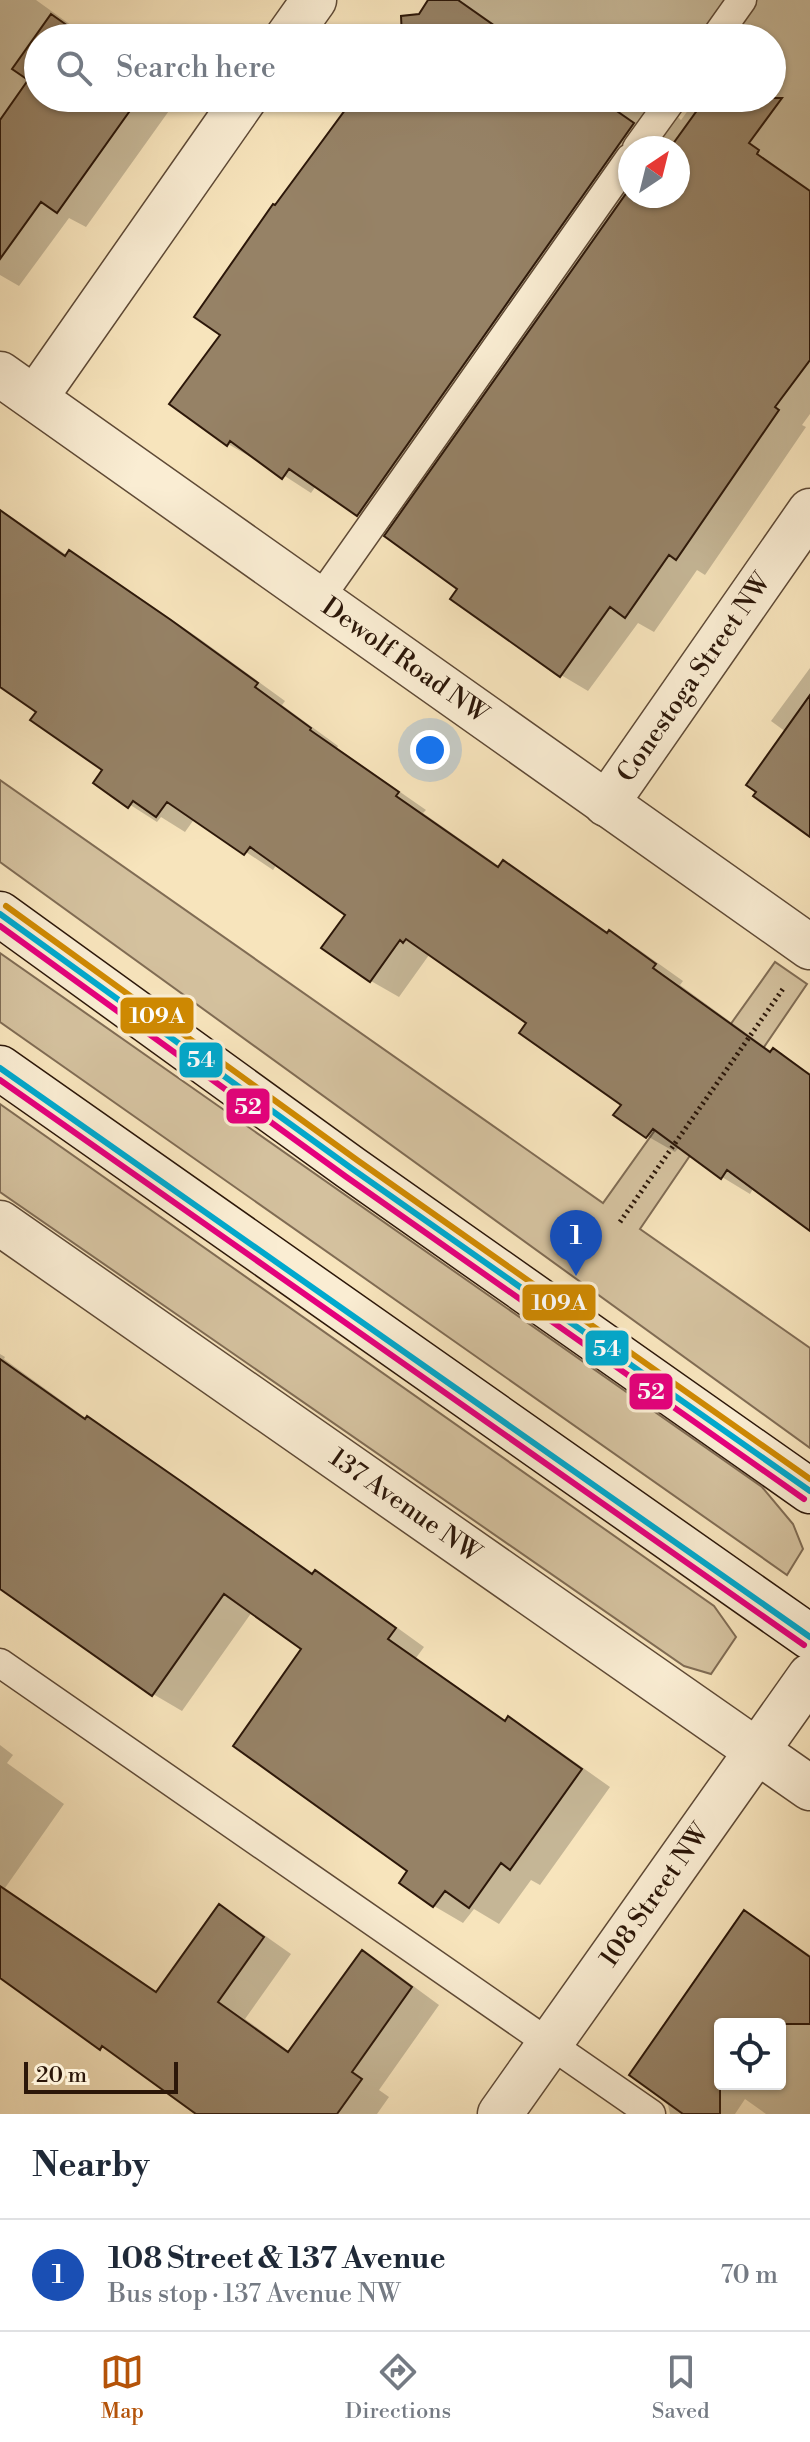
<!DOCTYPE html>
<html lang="en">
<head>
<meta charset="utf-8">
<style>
  :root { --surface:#fff; --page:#f6f6f7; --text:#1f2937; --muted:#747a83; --line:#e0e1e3; --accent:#b45309 }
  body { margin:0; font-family:"Libre Bodoni",serif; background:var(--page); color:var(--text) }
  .controls { position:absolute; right:24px; bottom:24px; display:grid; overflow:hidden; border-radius:8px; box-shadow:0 2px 6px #0004 }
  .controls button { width:72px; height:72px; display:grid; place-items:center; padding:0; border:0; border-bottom:2px solid var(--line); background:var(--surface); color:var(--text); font:40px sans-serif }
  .compass { position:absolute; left:618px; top:136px; width:72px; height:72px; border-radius:50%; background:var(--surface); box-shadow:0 2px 6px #0004; rotate:35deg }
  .scale { position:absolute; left:24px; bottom:20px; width:154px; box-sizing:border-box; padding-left:8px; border:4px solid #2c1709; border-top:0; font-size:22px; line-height:28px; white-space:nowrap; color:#2c1709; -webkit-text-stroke:6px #faedd3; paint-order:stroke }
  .you { position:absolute; left:430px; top:750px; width:28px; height:28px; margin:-20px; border:6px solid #fff; border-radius:50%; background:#1a73e8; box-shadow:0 0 0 12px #1a73e833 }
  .badge { display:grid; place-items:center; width:52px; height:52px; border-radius:50%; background:var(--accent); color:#fff; font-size:26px; font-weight:700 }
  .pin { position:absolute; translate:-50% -66px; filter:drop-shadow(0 2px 4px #0008) }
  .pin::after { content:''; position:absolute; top:42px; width:28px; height:24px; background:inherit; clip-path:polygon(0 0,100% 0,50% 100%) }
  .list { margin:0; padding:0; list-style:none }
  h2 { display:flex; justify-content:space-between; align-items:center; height:104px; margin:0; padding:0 32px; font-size:34px }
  h2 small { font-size:26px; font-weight:400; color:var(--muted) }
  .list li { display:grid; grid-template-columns:52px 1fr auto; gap:24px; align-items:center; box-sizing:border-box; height:112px; padding:0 32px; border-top:2px solid var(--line) }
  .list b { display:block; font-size:30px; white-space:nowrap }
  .list p { margin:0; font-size:26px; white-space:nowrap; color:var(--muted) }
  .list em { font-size:26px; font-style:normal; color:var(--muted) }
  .icon { flex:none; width:44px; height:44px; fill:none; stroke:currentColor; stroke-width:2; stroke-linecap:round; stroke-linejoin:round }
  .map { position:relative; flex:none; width:810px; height:2114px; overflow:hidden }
  .search { position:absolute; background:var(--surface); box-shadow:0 2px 6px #0004; left:24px; right:24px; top:24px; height:88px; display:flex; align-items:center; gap:20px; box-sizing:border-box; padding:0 28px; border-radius:44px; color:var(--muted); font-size:30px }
  .sheet { height:216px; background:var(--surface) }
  nav { display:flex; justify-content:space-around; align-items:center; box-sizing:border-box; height:112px; border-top:2px solid var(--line); background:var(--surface); font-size:22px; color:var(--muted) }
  nav a { display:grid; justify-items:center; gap:4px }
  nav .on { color:var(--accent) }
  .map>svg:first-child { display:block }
  .green { fill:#d4c19e; stroke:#806c54; stroke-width:2 }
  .shadow { fill:#0003; fill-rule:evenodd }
  .building { fill:#968266; stroke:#2c1709; stroke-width:2 }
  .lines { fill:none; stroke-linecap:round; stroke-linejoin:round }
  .service-casing { stroke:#5f4a36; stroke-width:31 }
  .minor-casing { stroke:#5f4a36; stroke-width:47 }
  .tertiary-casing { stroke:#5f4a36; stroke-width:47 }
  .secondary-casing { stroke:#2c1709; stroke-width:47 }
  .path { stroke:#2c1709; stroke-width:5; stroke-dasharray:2 4; stroke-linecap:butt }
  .service { stroke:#faedd3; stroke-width:28 }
  .minor { stroke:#faedd3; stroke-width:44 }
  .tertiary { stroke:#faedd3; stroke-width:44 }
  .secondary { stroke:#faedd3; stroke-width:44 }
  .bus-1-casing { stroke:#faedd3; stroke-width:12 }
  .bus-2-casing { stroke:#faedd3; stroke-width:12 }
  .bus-3-casing { stroke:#faedd3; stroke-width:12 }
  .bus-1 { stroke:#00a9ce; stroke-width:6 }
  .bus-2 { stroke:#e5007d; stroke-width:6 }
  .bus-3 { stroke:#ce8902; stroke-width:6 }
  .labels { text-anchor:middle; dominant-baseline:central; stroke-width:6; stroke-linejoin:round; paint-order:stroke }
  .street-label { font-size:26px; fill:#2c1709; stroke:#faedd3 }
  .line-badge { stroke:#faedd3; stroke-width:3 }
  .badge-label { font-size:22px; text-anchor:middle; font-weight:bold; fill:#fff }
</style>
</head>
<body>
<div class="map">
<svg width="810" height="2114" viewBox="0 0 810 2114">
  <rect width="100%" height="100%" fill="#f7e4bc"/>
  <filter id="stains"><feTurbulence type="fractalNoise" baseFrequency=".0025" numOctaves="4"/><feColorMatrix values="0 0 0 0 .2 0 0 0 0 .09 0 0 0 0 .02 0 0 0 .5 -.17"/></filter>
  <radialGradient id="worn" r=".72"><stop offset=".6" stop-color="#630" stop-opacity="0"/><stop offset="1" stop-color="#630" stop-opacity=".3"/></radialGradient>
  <!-- green -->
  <path class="green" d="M 0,780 L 603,1203 L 775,962 L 807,984 L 640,1229 L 810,1348 L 810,1448 L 0,862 Z
    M 0,953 L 762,1487 L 793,1524 L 803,1549 L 787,1575 L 0,1022 Z
    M 0,1104 L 714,1606 L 736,1637 L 711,1674 L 684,1666 L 0,1192 Z"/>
  <!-- shadow -->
  <path class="shadow" d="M 0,0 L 36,0 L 89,38 L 38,38 L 38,98 L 173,98 L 176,101 L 86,227 L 69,218 L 19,286 L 0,275 Z
    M 431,0 L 810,0 L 810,414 L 802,425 L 806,427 L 705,575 L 697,570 L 654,632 L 638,623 L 588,691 L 561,675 L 460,588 L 400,511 L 386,531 L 316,486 L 311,493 L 257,458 L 256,460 L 228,444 L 222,335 L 197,317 L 352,98 L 690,98 L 678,117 L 681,120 L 689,109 L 691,98 L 772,98 L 772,38 L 395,38 L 410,17 L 420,16 ZM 630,148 L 678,148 L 678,196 L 630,196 Z
    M 0,509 L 68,556 L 70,553 L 98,569 L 200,639 L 285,701 L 282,705 L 338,746 L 337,748 L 426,810 L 423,813 L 500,867 L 503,862 L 531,879 L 609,933 L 638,949 L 683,981 L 680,985 L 772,1052 L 810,1073 L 810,1228 L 754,1187 L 750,1194 L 722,1177 L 680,1146 L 675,1152 L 647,1136 L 624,1104 L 529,1022 L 432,957 L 429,955 L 399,997 L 371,981 L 347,914 L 277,864 L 273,870 L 195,818 L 185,832 L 161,817 L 157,822 L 96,783 L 105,770 L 39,712 L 0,684 Z
    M 810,668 L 810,835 L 786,732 L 771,721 Z
    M 0,1354 L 5,1357 L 4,1359 L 87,1419 L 117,1436 L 314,1574 L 345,1590 L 424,1647 L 416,1658 L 507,1722 L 509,1719 L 538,1736 L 610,1787 L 540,1885 L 531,1880 L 499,1924 L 474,1909 L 463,1923 L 434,1906 L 410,1871 L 304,1649 L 252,1612 L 182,1711 L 153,1694 L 0,1518 Z
    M 0,1745 L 13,1755 L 7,1763 L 64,1804 L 5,1888 L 158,1993 L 219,1906 L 247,1923 L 291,1954 L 245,2019 L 290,2052 L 362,1953 L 390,1969 L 439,2005 L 379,2090 L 389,2097 L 377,2114 L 200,2114 L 0,1976 Z
    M 745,1912 L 810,1955 L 810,2114 L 766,2114 L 745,2099 L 735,2114 L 670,2114 L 668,2105 L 655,2094 ZM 720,2024 L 780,2024 L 780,2084 L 720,2084 Z"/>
  <!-- building -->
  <path class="building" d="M 428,0 L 458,0 L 512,38 L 402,38 L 401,16 L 419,14 Z
    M 51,14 L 85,38 L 38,38 L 38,98 L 139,98 L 57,213 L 41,202 L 0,259 L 0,120 L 28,80 L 12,69 Z
    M 354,98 L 598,98 L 634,123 L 357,516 L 289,469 L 282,479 L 230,441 L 227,446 L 169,404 L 220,335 L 194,317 L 273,204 L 275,205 Z
    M 706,98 L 782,98 L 749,143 L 759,150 L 757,154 L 810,191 L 810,360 L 775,407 L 779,410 L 676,560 L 669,555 L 625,618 L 610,607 L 560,677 L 450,599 L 457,589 L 384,536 L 630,188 L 630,196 L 678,196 L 678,148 L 670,148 Z
    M 0,510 L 65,556 L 69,550 L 171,620 L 258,683 L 255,687 L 311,728 L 310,730 L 399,792 L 396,796 L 498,867 L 503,860 L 607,933 L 609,930 L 656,964 L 653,968 L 770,1052 L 773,1048 L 810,1075 L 810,1231 L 727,1170 L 721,1179 L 653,1129 L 646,1138 L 613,1115 L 621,1105 L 519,1033 L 526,1023 L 406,939 L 403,943 L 400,940 L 370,982 L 321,948 L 345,915 L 250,847 L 244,855 L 167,802 L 156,817 L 133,801 L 128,808 L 93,783 L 102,770 L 30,720 L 36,712 L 0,687 Z
    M 810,695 L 810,837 L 753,796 L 756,792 L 746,785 Z
    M 0,1359 L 85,1419 L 87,1416 L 185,1484 L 312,1574 L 315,1570 L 396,1628 L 388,1639 L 505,1721 L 508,1716 L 582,1769 L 510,1870 L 501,1863 L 469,1908 L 445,1891 L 433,1907 L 399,1883 L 407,1871 L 233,1746 L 301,1649 L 224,1594 L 152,1696 L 0,1589 Z
    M 0,1886 L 156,1992 L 219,1904 L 264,1937 L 218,2002 L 288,2052 L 362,1950 L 412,1987 L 352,2072 L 362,2079 L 337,2114 L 196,2114 L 102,2046 L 100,2050 L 0,1978 Z
    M 744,1910 L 810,1957 L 810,2024 L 720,2024 L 720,2114 L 683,2114 L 629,2075 Z"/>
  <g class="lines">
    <!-- service casing -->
    <g class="service-casing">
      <path id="service" d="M 715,38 L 742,0
        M 637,148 L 673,98
        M 318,601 L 630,158
        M 0,1663 L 651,2114"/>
    </g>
    <!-- minor casing -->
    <g class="minor-casing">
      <g id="minor">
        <path d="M 287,38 L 314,0"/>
        <path id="s1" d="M 0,374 L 810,947"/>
        <path d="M 35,398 L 245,98"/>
        <path id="s2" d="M 606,804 L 810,511"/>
        <path id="s3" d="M 0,1223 L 810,1788"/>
      </g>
    </g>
    <!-- tertiary casing -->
    <g class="tertiary-casing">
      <g id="tertiary">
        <path id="s4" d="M 500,2114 L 810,1676"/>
      </g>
    </g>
    <!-- secondary casing -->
    <g class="secondary-casing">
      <path id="secondary" d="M 0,914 L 351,1168 L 810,1491
        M 0,1068 L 810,1637"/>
    </g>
    <!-- path -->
    <path class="path" d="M 620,1222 L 785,986"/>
    <!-- service -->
    <use href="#service" class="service"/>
    <!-- minor -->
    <use href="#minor" class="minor"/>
    <!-- tertiary -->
    <use href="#tertiary" class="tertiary"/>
    <!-- secondary -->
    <use href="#secondary" class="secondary"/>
    <!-- bus-1 casing -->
    <g class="bus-1-casing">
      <path id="bus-1" d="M 0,914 L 351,1168 L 810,1491
        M 0,1068 L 810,1637"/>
    </g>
    <!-- bus-2 casing -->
    <g class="bus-2-casing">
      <path id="bus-2" d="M 0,926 L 345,1176 L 804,1499
        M 0,1080 L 804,1645"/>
    </g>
    <!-- bus-3 casing -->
    <g class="bus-3-casing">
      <path id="bus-3" d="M 6,906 L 357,1160 L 810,1479"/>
    </g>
    <!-- bus-1 -->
    <use href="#bus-1" class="bus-1"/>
    <!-- bus-2 -->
    <use href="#bus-2" class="bus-2"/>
    <!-- bus-3 -->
    <use href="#bus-3" class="bus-3"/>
  </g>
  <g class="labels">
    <!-- street labels -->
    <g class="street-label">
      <text stroke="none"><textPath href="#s1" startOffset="496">Dewolf Road NW</textPath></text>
      <text stroke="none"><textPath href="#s2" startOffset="154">Conestoga Street NW</textPath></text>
      <text stroke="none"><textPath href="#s3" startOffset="494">137 Avenue NW</textPath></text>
      <text stroke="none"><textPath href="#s4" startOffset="268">108 Street NW</textPath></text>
    </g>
  </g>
  <g class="line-badge">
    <rect x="119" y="996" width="76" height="39" rx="8" fill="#ce8902"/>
    <rect x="178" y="1041" width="46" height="38" rx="8" fill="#00a9ce"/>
    <rect x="225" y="1087" width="46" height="38" rx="8" fill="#e5007d"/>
    <rect x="521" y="1283" width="76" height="39" rx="8" fill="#ce8902"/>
    <rect x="584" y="1329" width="46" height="38" rx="8" fill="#00a9ce"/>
    <rect x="628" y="1372" width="46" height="39" rx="8" fill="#e5007d"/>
  </g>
  <g class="badge-label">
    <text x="157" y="1023">109A</text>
    <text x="201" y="1067">54</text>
    <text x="248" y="1114">52</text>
    <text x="559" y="1310">109A</text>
    <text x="607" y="1356">54</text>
    <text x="651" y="1399">52</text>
  </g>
  <rect width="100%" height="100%" filter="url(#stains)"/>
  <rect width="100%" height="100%" fill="url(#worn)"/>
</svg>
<div class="controls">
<button><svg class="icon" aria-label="locate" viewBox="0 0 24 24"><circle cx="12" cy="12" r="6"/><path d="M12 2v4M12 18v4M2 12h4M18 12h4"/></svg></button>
</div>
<svg class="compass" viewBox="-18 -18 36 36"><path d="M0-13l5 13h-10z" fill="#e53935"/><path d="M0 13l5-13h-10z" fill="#747a83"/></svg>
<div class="scale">20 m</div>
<div class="you"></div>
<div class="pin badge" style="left:576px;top:1276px;background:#1a4fb4">1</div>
<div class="search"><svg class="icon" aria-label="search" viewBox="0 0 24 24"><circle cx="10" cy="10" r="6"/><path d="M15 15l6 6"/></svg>Search here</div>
</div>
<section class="sheet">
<h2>Nearby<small></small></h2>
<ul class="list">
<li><span class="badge" style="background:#1a4fb4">1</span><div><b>108 Street &amp; 137 Avenue</b><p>Bus stop · 137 Avenue NW</p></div><em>70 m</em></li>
</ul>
</section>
<nav>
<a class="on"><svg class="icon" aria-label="map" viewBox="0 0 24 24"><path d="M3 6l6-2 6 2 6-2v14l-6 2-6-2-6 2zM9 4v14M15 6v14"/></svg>Map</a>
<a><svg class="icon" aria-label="directions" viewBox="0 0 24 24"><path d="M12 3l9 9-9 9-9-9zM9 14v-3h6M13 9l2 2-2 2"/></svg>Directions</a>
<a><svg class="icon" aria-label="saved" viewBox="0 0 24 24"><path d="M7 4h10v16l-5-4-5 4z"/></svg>Saved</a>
</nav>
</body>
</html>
